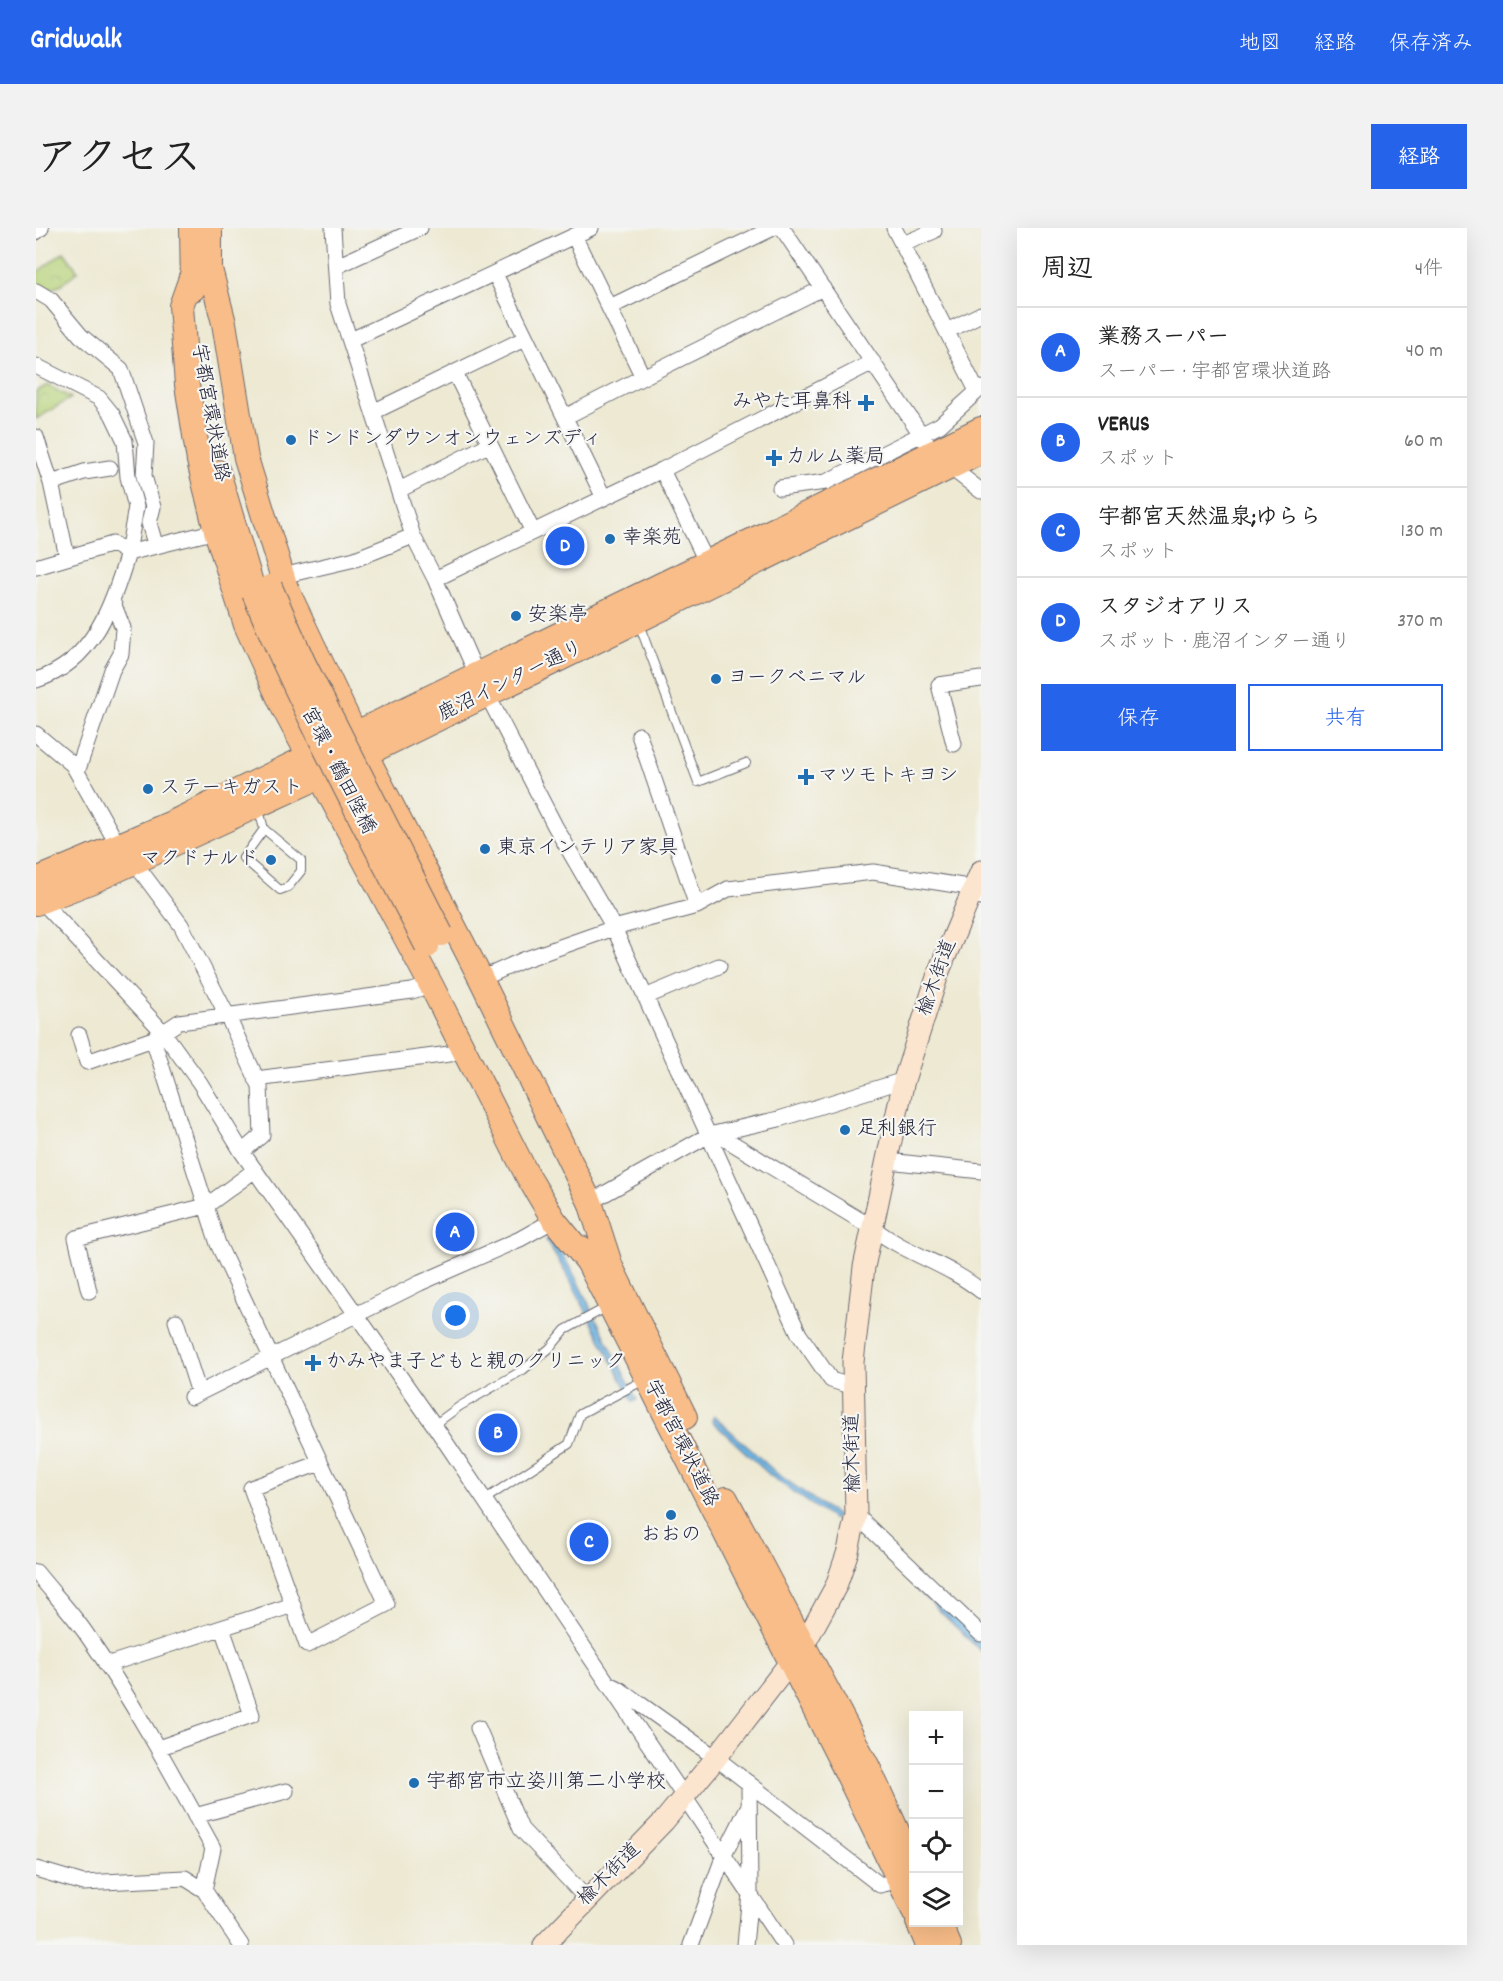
<!DOCTYPE html>
<html lang="ja">
<head>
<meta charset="utf-8">
<style>
  :root { --surface:#fff; --page:#f2f2f2; --text:#222; --muted:#767676; --line:#e0e0e0; --accent:#2563eb }
  body { margin:0; font-family:Dekko,"Klee One",sans-serif; background:var(--page); color:var(--text) }
  .controls { position:absolute; right:18px; bottom:18px; display:grid; overflow:hidden; border-radius:0px; box-shadow:0 6px 24px #0002 }
  .controls button { width:54px; height:54px; display:grid; place-items:center; padding:0; border:0; border-bottom:2px solid var(--line); background:var(--surface); color:var(--text); font:30px sans-serif }
  .you { position:absolute; left:420px; top:1088px; width:21px; height:21px; margin:-15px; border:4px solid #fff; border-radius:50%; background:#1a73e8; box-shadow:0 0 0 9px #1a73e833 }
  .badge { display:grid; place-items:center; width:39px; height:39px; border-radius:50%; background:var(--accent); color:#fff; font-size:20px; font-weight:700 }
  .pin { position:absolute; translate:-50% -50%; border:3px solid #fff; box-shadow:0 2px 6px #0006 }
  .list { margin:0; padding:0; list-style:none }
  h2 { display:flex; justify-content:space-between; align-items:center; height:78px; margin:0; padding:0 24px; font-size:26px }
  h2 small { font-size:20px; font-weight:400; color:var(--muted) }
  .list li { display:grid; grid-template-columns:39px 1fr auto; gap:18px; align-items:center; box-sizing:border-box; height:90px; padding:0 24px; border-top:2px solid var(--line) }
  .list b { display:block; font-size:22px; white-space:nowrap }
  .list p { margin:0; font-size:20px; white-space:nowrap; color:var(--muted) }
  .list em { font-size:20px; font-style:normal; color:var(--muted) }
  .actions { display:flex; gap:12px; padding:18px 24px }
  .actions a { flex:1; padding:14px 0; border:2px solid var(--accent); border-radius:0px; text-align:center; font-size:21px; color:var(--accent) }
  .actions .main { background:var(--accent); color:#fff }
  .icon { flex:none; width:33px; height:33px; fill:none; stroke:currentColor; stroke-width:2; stroke-linecap:round; stroke-linejoin:round }
  .map { position:relative; flex:none; width:945px; height:1717px; overflow:hidden; border-radius:0px }
  header { display:flex; align-items:center; gap:36px; box-sizing:border-box; height:84px; padding:0 30px; background:var(--accent); color:#fff }
  header strong { font-size:28px }
  nav { display:flex; gap:33px; margin-inline-start:auto; font-size:21px }
  .intro { display:flex; align-items:center; justify-content:space-between; box-sizing:border-box; height:144px; padding:0 36px }
  h1 { margin:0; font-size:42px }
  .button { padding:15px 27px; border-radius:0px; background:var(--accent); color:#fff; font-size:21px; font-weight:700 }
  main { display:flex; gap:36px; padding:0 36px }
  aside { flex:1; background:var(--surface); border-radius:0px; box-shadow:0 6px 24px #0002 }
  .map>svg:first-child { display:block }
  .park { fill:url(#park-crowns); stroke:#6c7a5a; stroke-width:1.5 }
  .water { fill:#6eb7e6; stroke:#486c90; stroke-width:1.5 }
  .lines { fill:none; stroke-linecap:round; stroke-linejoin:round }
  .lane-casing { stroke:#696870; stroke-width:10 }
  .street-casing { stroke:#696870; stroke-width:17 }
  .secondary-casing { stroke:#696870; stroke-width:23 }
  .primary-casing { stroke:#696870; stroke-width:26 }
  .lane { stroke:#fff; stroke-width:8 }
  .street { stroke:#fff; stroke-width:15 }
  .secondary { stroke:#fce5cf; stroke-width:21 }
  .primary { stroke:#f8bd88; stroke-width:24 }
  .primary-bridge-casing { stroke:#696870; stroke-width:26; stroke-linecap:butt }
  .primary-bridge { stroke:#f8bd88; stroke-width:24 }
  .poi-dot { fill:#1f6fb2; stroke:#f6f6f2; stroke-width:2 }
  .labels { text-anchor:middle; dominant-baseline:central; stroke-width:4.5; stroke-linejoin:round; paint-order:stroke }
  .poi-label { font-size:20px; fill:#22223b; stroke:#f6f6f2; text-anchor:start }
  .street-label { font-size:20px; fill:#22223b; stroke:#f6f6f2 }
</style>
</head>
<body>
<header>
<strong>Gridwalk</strong>
<nav><a>地図</a><a>経路</a><a>保存済み</a></nav>
</header>
<div class="intro"><h1>アクセス</h1><a class="button">経路</a></div>
<main>
<div class="map">
<svg width="945" height="1717" viewBox="0 0 945 1717">
  <defs>
    <pattern id="park-crowns" width="20" height="18" patternUnits="userSpaceOnUse" patternTransform="scale(1.5)"><rect width="20" height="18" fill="#b6d278"/><path d="M2 6a3 3 0 1 1 6 0M12 15a3 3 0 1 1 6 0" fill="none" stroke="#9cb469"/></pattern>
  </defs>
  <rect width="100%" height="100%" fill="#f6f6f2"/>
  <filter id="ink" filterUnits="userSpaceOnUse"><feTurbulence type="fractalNoise" baseFrequency=".0167" numOctaves="2"/><feDisplacementMap in="SourceGraphic" scale="12" xChannelSelector="R" yChannelSelector="G"/><feConvolveMatrix kernelMatrix="1 2 1 2 8 2 1 2 1" color-interpolation-filters="sRGB"/></filter>
  <filter id="wash" filterUnits="userSpaceOnUse"><feTurbulence type="fractalNoise" baseFrequency=".008" numOctaves="4" result="noise"/><feDisplacementMap in="SourceGraphic" scale="24" xChannelSelector="R" yChannelSelector="G"/><feGaussianBlur stdDeviation="1.35" result="paint"/><feColorMatrix in="noise" values="0 0 0 0 0 0 0 0 0 0 0 0 0 0 0 0 0 1.4 0 .05"/><feComposite in="paint" operator="in"/></filter>
  <g filter="url(#wash)">
    <rect width="100%" height="100%" fill="#ede9d3"/>
    <!-- park -->
    <path class="park" d="M 28,24 L 42,43 C 26,55 19,68 0,56 L 0,45 Z
      M 11,157 L 35,170 L 0,191 L 0,164 Z"/>
    <!-- water -->
    <path class="water" d="M 515,1009 L 537,1045 L 601,1172 L 597,1174 L 532,1048 L 510,1012 Z
      M 678,1188 L 740,1245 L 801,1288 L 798,1292 L 735,1248 L 676,1193 Z
      M 853,1325 L 945,1414 L 945,1423 L 849,1330 Z"/>
  </g>
  <g filter="url(#ink)">
    <g class="lines">
      <!-- lane casing -->
      <g class="lane-casing">
        <path id="lane" d="M 603,396 L 662,554 L 710,535
          M 223,582 L 228,601 L 265,632 L 265,643 L 252,659 L 244,662 L 207,630 L 228,601
          M 398,1197 L 424,1178 L 487,1142 L 514,1120 L 529,1102 L 571,1079
          M 448,1272 L 533,1216 L 544,1186 L 608,1152"/>
      </g>
      <!-- street casing -->
      <g class="street-casing">
        <path id="street" d="M 297,0 L 302,76 L 377,308 L 399,351 L 441,447 L 519,598 L 578,700 L 763,1106 L 795,1152 L 817,1159
          M 746,0 L 897,224
          M 858,0 L 941,163
          M 0,4 L 5,0
          M 867,16 L 898,3
          M 301,38 L 384,0
          M 459,46 L 568,270
          M 0,63 L 15,72 L 45,108 L 85,141 L 110,215 L 108,248 L 117,279 L 113,295 L 119,316
          M 574,79 L 737,0
          M 911,103 L 945,86
          M 315,112 L 555,0
          M 0,138 L 63,170 L 76,186 L 89,213 L 92,249 L 100,279 L 92,325 L 77,316 L 0,339
          M 419,145 L 497,304
          M 607,149 L 787,60
          M 337,184 L 490,110
          M 529,189 L 607,149 L 538,8
          M 0,209 L 15,255 L 31,329
          M 914,239 L 945,263
          M 626,242 L 671,335
          M 15,255 L 48,244 L 74,240
          M 744,260 L 790,254 L 904,197 L 945,160
          M 363,262 L 454,216
          M 246,348 L 319,331 L 377,308
          M 399,351 L 626,242 L 837,134
          M 0,452 C 57,435 77,376 92,325 L 180,303
          M 0,506 L 37,537 L 83,619
          M 603,507 L 661,678
          M 918,516 L 903,457 L 945,451
          M 41,544 L 76,442 L 85,426 L 87,400 L 77,375
          M 98,634 L 145,697 L 191,787 L 224,858 L 226,907 L 206,924
          M 2,669 L 127,804 L 164,855 L 206,924 L 398,1197 L 748,1717
          M 445,751 L 487,732 L 578,700 L 661,678 L 692,661 L 837,644 L 926,658 L 945,670
          M 609,769 L 683,738
          M 43,807 L 51,834 L 117,811 L 143,794 L 376,763 L 395,757
          M 117,811 L 182,1016 L 351,1376 L 271,1417 L 215,1260 L 284,1235
          M 220,851 L 429,824
          M 681,906 L 837,1000 C 870,1026 912,1036 945,1063
          M 852,933 L 945,943
          M 554,974 L 673,907 L 743,891 L 868,852
          M 53,1063 L 40,1010 L 170,978 L 219,942
          M 140,1093 L 163,1165
          M 155,1169 L 384,1055 L 484,1011 L 518,992
          M 820,1287 L 945,1406
          M 0,1344 C 16,1364 34,1383 49,1404 C 97,1473 137,1547 177,1620 L 168,1662
          M 70,1437 L 257,1377
          M 573,1456 L 583,1461 L 680,1530 L 844,1657 L 864,1652
          M 442,1500 L 485,1601 L 551,1671
          M 122,1520 L 216,1487 L 186,1400
          M 159,1588 L 250,1563
          M 0,1641 L 47,1655 L 149,1650 L 168,1662 L 205,1717
          M 655,1717 L 688,1627 L 711,1581
          M 709,1717 L 714,1666 L 713,1555"/>
      </g>
      <!-- secondary casing -->
      <g class="secondary-casing">
        <path id="secondary" d="M 508,1717 L 628,1593 L 680,1530 L 769,1415 L 800,1358 L 812,1323 L 820,1287 L 817,1134 L 828,1039 L 868,852 L 903,743 L 945,643"/>
      </g>
      <!-- primary casing -->
      <g class="primary-casing">
        <path id="primary" d="M 156,0 L 157,61
          M 173,37 L 188,95 L 210,230 L 250,360 L 319,506 L 445,751 L 554,974 L 576,1042
          M 156,47 L 145,78 L 151,157 L 163,233 L 180,303 L 210,397 L 248,481 L 395,757 L 490,945 L 518,992 L 553,1035
          M 174,52 L 174,0
          M 182,244 L 218,365
          M 0,652 L 138,594 L 945,201
          M 0,675 L 59,652 L 283,549 L 945,224
          M 545,1020 L 810,1543 L 878,1683
          M 570,1029 L 649,1189
          M 690,1271 L 832,1539 L 878,1640
          M 882,1694 L 892,1717
          M 903,1694 L 913,1717"/>
      </g>
      <!-- lane -->
      <use href="#lane" class="lane"/>
      <!-- street -->
      <use href="#street" class="street"/>
      <!-- secondary -->
      <use href="#secondary" class="secondary"/>
      <!-- primary -->
      <use href="#primary" class="primary"/>
      <!-- primary-bridge casing -->
      <g class="primary-bridge-casing">
        <path id="primary-bridge" d="M 234,359 L 268,436 L 405,706
          M 218,365 C 268,486 331,601 391,718"/>
      </g>
      <!-- primary-bridge -->
      <use href="#primary-bridge" class="primary-bridge"/>
    </g>
  </g>
  <!-- markers -->
  <g class="poi-dot">
    <path d="M827 166h6v6h6v6h-6v6h-6v-6h-6v-6h6z"/>
    <circle cx="255" cy="212" r="6"/>
    <path d="M735 221h6v6h6v6h-6v6h-6v-6h-6v-6h6z"/>
    <circle cx="574" cy="311" r="6"/>
    <circle cx="480" cy="388" r="6"/>
    <circle cx="680" cy="451" r="6"/>
    <path d="M767 540h6v6h6v6h-6v6h-6v-6h-6v-6h6z"/>
    <circle cx="112" cy="561" r="6"/>
    <circle cx="449" cy="621" r="6"/>
    <circle cx="235" cy="632" r="6"/>
    <circle cx="809" cy="902" r="6"/>
    <path d="M274 1126h6v6h6v6h-6v6h-6v-6h-6v-6h6z"/>
    <circle cx="635" cy="1287" r="6"/>
    <circle cx="378" cy="1555" r="6"/>
  </g>
  <g class="labels">
    <!-- poi labels -->
    <g class="poi-label">
      <text x="816" y="175" text-anchor="end">みやた耳鼻科</text>
      <text x="267" y="212">ドンドンダウンオンウェンズディ</text>
      <text x="750" y="230">カルム薬局</text>
      <text x="586" y="311">幸楽苑</text>
      <text x="492" y="388">安楽亭</text>
      <text x="692" y="451">ヨークベニマル</text>
      <text x="782" y="549">マツモトキヨシ</text>
      <text x="124" y="561">ステーキガスト</text>
      <text x="461" y="621">東京インテリア家具</text>
      <text x="223" y="632" text-anchor="end">マクドナルド</text>
      <text x="821" y="902">足利銀行</text>
      <text x="290" y="1135">かみやま子どもと親のクリニック</text>
      <text x="635" y="1308" text-anchor="middle">おおの</text>
      <text x="390" y="1555">宇都宮市立姿川第二小学校</text>
    </g>
    <!-- street labels -->
    <g class="street-label">
      <text transform="translate(173 185) rotate(80)">宇都宮環状道路</text>
      <text transform="translate(475 454) rotate(-26)">鹿沼インター通り</text>
      <text transform="translate(301 543) rotate(63)">宮環・鶴田陸橋</text>
      <text transform="translate(902 750) rotate(-70)">楡木街道</text>
      <text transform="translate(644 1216) rotate(63)">宇都宮環状道路</text>
      <text transform="translate(818 1225) rotate(-91)">楡木街道</text>
      <text transform="translate(574 1647) rotate(-45)">楡木街道</text>
    </g>
  </g>
</svg>
<div class="controls">
<button>+</button>
<button>−</button>
<button><svg class="icon" aria-label="locate" viewBox="0 0 24 24"><circle cx="12" cy="12" r="6"/><path d="M12 2v4M12 18v4M2 12h4M18 12h4"/></svg></button>
<button><svg class="icon" aria-label="layers" viewBox="0 0 24 24"><path d="M12 4l9 5-9 5-9-5zM3 14l9 5 9-5"/></svg></button>
</div>
<div class="you"></div>
<div class="pin badge" style="left:419px;top:1004px">A</div>
<div class="pin badge" style="left:462px;top:1205px">B</div>
<div class="pin badge" style="left:553px;top:1314px">C</div>
<div class="pin badge" style="left:529px;top:318px">D</div>
</div>
<aside>
<h2>周辺<small>4件</small></h2>
<ul class="list">
<li><span class="badge">A</span><div><b>業務スーパー</b><p>スーパー · 宇都宮環状道路</p></div><em>40 m</em></li>
<li><span class="badge">B</span><div><b>VERUS</b><p>スポット</p></div><em>60 m</em></li>
<li><span class="badge">C</span><div><b>宇都宮天然温泉;ゆらら</b><p>スポット</p></div><em>130 m</em></li>
<li><span class="badge">D</span><div><b>スタジオアリス</b><p>スポット · 鹿沼インター通り</p></div><em>370 m</em></li>
</ul>
<div class="actions"><a class="main">保存</a><a>共有</a></div>
</aside>
</main>
</body>
</html>
